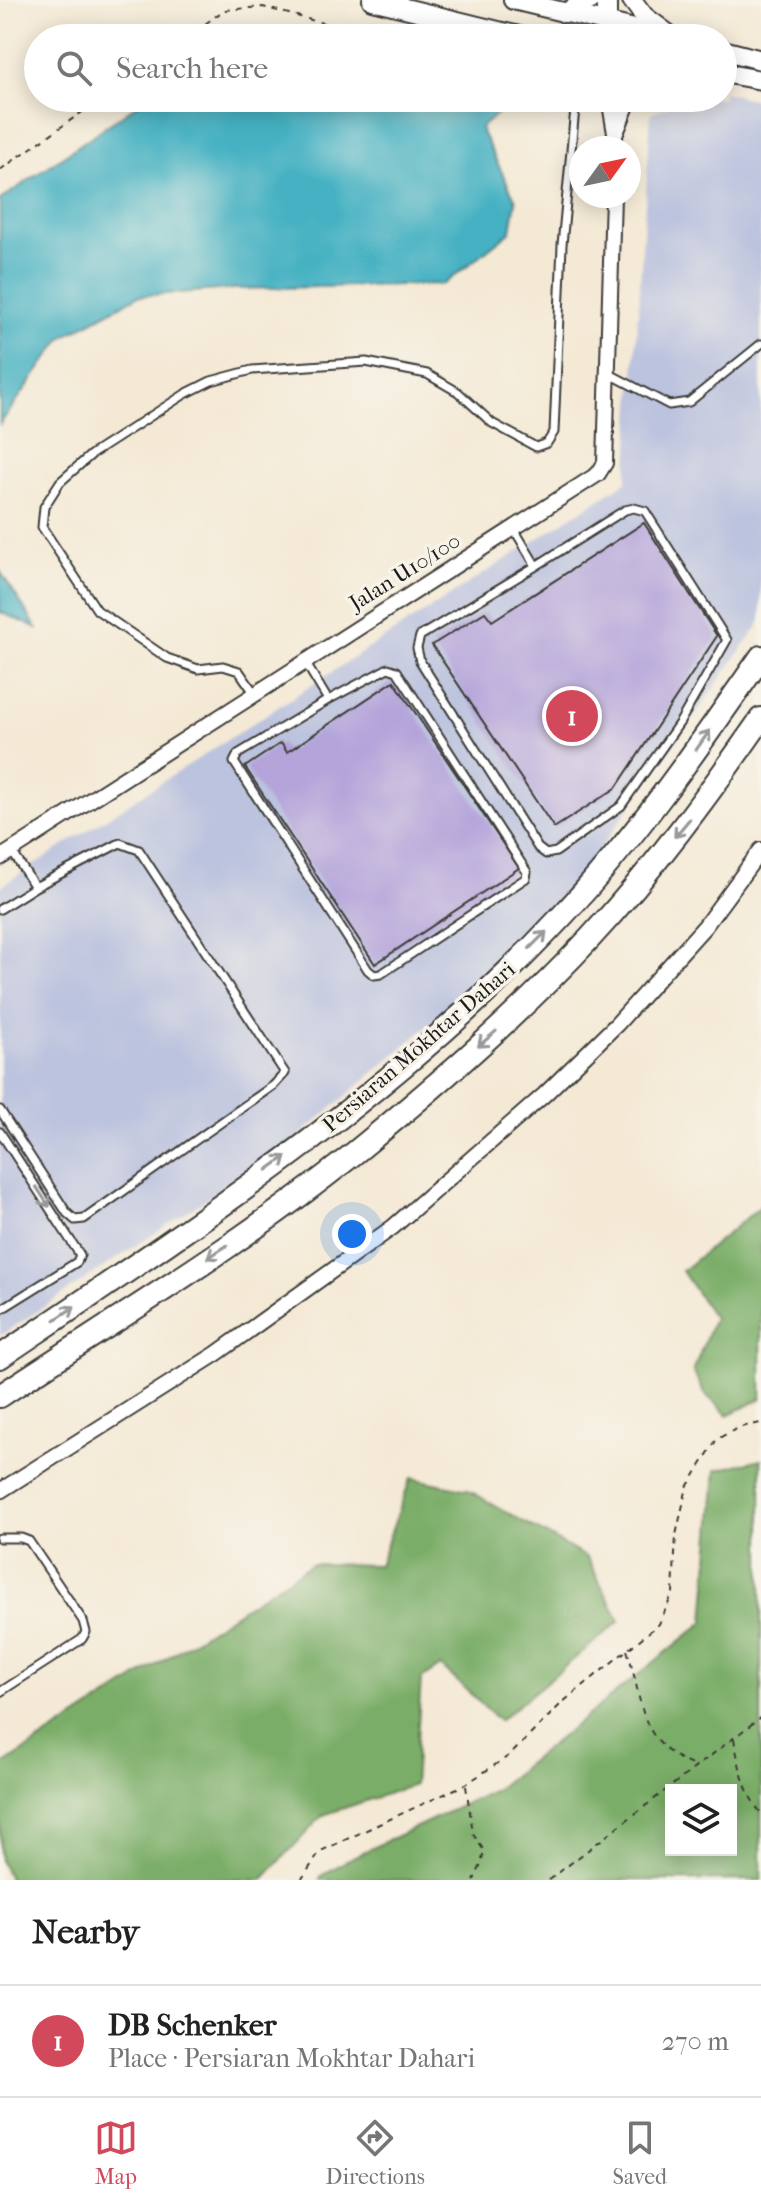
<!DOCTYPE html>
<html lang="en">
<head>
<meta charset="utf-8">
<style>
  :root { --surface:#fff; --page:#f6f6f6; --text:#222; --muted:#767676; --line:#e0e0e0; --accent:#d1495b }
  body { margin:0; font-family:"IM FELL French Canon",serif; background:var(--page); color:var(--text) }
  .controls { position:absolute; right:24px; bottom:24px; display:grid; overflow:hidden; border-radius:0px; box-shadow:0 4px 20px #0003 }
  .controls button { width:72px; height:72px; display:grid; place-items:center; padding:0; border:0; border-bottom:2px solid var(--line); background:var(--surface); color:var(--text); font:40px sans-serif }
  .compass { position:absolute; left:569px; top:136px; width:72px; height:72px; border-radius:50%; background:var(--surface); box-shadow:0 4px 20px #0003; rotate:57deg }
  .you { position:absolute; left:352px; top:1234px; width:28px; height:28px; margin:-20px; border:6px solid #fff; border-radius:50%; background:#1a73e8; box-shadow:0 0 0 12px #1a73e833 }
  .badge { display:grid; place-items:center; width:52px; height:52px; border-radius:50%; background:var(--accent); color:#fff; font-size:26px; font-weight:700 }
  .pin { position:absolute; translate:-50% -50%; border:4px solid #fff; box-shadow:0 2px 8px #0006 }
  .list { margin:0; padding:0; list-style:none }
  h2 { display:flex; justify-content:space-between; align-items:center; height:104px; margin:0; padding:0 32px; font-size:34px }
  h2 small { font-size:26px; font-weight:400; color:var(--muted) }
  .list li { display:grid; grid-template-columns:52px 1fr auto; gap:24px; align-items:center; box-sizing:border-box; height:112px; padding:0 32px; border-top:2px solid var(--line) }
  .list b { display:block; font-size:30px; white-space:nowrap }
  .list p { margin:0; font-size:26px; white-space:nowrap; color:var(--muted) }
  .list em { font-size:26px; font-style:normal; color:var(--muted) }
  .icon { flex:none; width:44px; height:44px; fill:none; stroke:currentColor; stroke-width:2; stroke-linecap:round; stroke-linejoin:round }
  .map { position:relative; flex:none; width:761px; height:1880px; overflow:hidden }
  .search { position:absolute; background:var(--surface); box-shadow:0 4px 20px #0003; left:24px; right:24px; top:24px; height:88px; display:flex; align-items:center; gap:20px; box-sizing:border-box; padding:0 28px; border-radius:44px; color:var(--muted); font-size:30px }
  .sheet { height:216px; background:var(--surface) }
  nav { display:flex; justify-content:space-around; align-items:center; box-sizing:border-box; height:112px; border-top:2px solid var(--line); background:var(--surface); font-size:22px; color:var(--muted) }
  nav a { display:grid; justify-items:center; gap:4px }
  nav .on { color:var(--accent) }
  .map>svg:first-child { display:block }
  .industrial { fill:#bcc3de }
  .forest { fill:#7aad68; stroke:#4b6442; stroke-width:2; fill-rule:evenodd }
  .water { fill:#45b1c2; stroke:#30666f; stroke-width:2 }
  .building { fill:#b4a4da }
  .lines { fill:none; stroke-linecap:round; stroke-linejoin:round }
  .service-casing { stroke:#3c3b38; stroke-width:11 }
  .minor-casing { stroke:#3c3b38; stroke-width:18 }
  .tertiary-casing { stroke:#3c3b38; stroke-width:22 }
  .primary-casing { stroke:#3c3b38; stroke-width:26 }
  .path { stroke:#3c3b38; stroke-width:2; stroke-dasharray:6 6; stroke-linecap:butt }
  .service { stroke:#fff; stroke-width:7 }
  .minor { stroke:#fff; stroke-width:14 }
  .tertiary { stroke:#fff; stroke-width:18 }
  .primary { stroke:#fff; stroke-width:22 }
  .oneway { stroke:#999 }
  .labels { text-anchor:middle; dominant-baseline:central; stroke-width:7; stroke-linejoin:round; paint-order:stroke }
  .street-label { font-size:22px; fill:#1c1c1c; stroke:#f7f3e8 }
</style>
</head>
<body>
<div class="map">
<svg width="761" height="1880" viewBox="0 0 761 1880">
  <rect width="100%" height="100%" fill="#f7f3e8"/>
  <filter id="ink" filterUnits="userSpaceOnUse"><feTurbulence type="fractalNoise" baseFrequency=".0125" numOctaves="2"/><feDisplacementMap in="SourceGraphic" scale="16" xChannelSelector="R" yChannelSelector="G"/><feConvolveMatrix kernelMatrix="1 2 1 2 8 2 1 2 1" color-interpolation-filters="sRGB"/></filter>
  <filter id="wash" filterUnits="userSpaceOnUse"><feTurbulence type="fractalNoise" baseFrequency=".006" numOctaves="4" result="noise"/><feDisplacementMap in="SourceGraphic" scale="32" xChannelSelector="R" yChannelSelector="G"/><feGaussianBlur stdDeviation="1.8" result="paint"/><feColorMatrix in="noise" values="0 0 0 0 0 0 0 0 0 0 0 0 0 0 0 0 0 1.4 0 .05"/><feComposite in="paint" operator="in"/></filter>
  <g filter="url(#wash)">
    <rect width="100%" height="100%" fill="#f4e9d5"/>
    <!-- industrial -->
    <path class="industrial" d="M 723,92 L 761,101 L 761,620 L 758,626 L 546,925 L 292,1142 L 0,1336 L 0,887 L 627,481 L 651,113 L 690,98 L 723,98 Z"/>
    <!-- forest -->
    <path class="forest" d="M 761,1206 L 761,1399 L 728,1415 L 705,1394 L 693,1371 L 714,1318 L 682,1271 Z
      M 761,1459 L 761,1880 L 320,1880 L 321,1876 L 355,1856 L 495,1790 L 704,1622 L 716,1470 ZM 731,1790 L 731,1850 L 671,1850 L 671,1790 Z
      M 411,1478 L 468,1490 L 587,1558 L 620,1621 L 499,1721 L 441,1666 L 421,1679 L 414,1785 L 323,1815 L 262,1880 L 10,1880 L 0,1860 L 0,1767 L 311,1564 L 379,1565 Z"/>
    <!-- water -->
    <path class="water" d="M 147,98 L 435,98 L 472,110 L 500,103 L 503,109 L 480,128 L 516,201 L 511,231 L 444,284 L 232,289 L 138,296 L 63,337 L 0,424 L 0,200 Z
      M 0,571 L 37,628 L 0,612 Z"/>
    <g id="blocks">
      <!-- building -->
      <path class="building" d="M 644,523 L 717,636 L 616,788 L 554,828 L 432,645 L 485,612 L 492,621 Z
        M 394,681 L 519,868 L 375,964 L 245,767 L 281,743 L 287,752 Z"/>
    </g>
  </g>
  <g filter="url(#ink)">
    <use href="#blocks" fill-opacity="0" stroke="#3c3b38" stroke-width="2"/>
    <g class="lines">
      <!-- service casing -->
      <g class="service-casing">
        <path id="service" d="M 608,373 L 669,405 L 689,402 L 761,344
          M 514,529 L 536,566 L 625,510 L 634,508 L 645,511 L 727,640 L 680,722 L 621,806 L 556,852 L 546,854 L 538,848 L 420,661 L 417,648 L 420,636 L 536,566
          M 305,662 L 328,700
          M 388,668 L 397,671 L 527,872 L 526,878 L 381,974 L 374,975 L 368,970 L 234,762 L 238,754 L 328,700 Z
          M 255,694 L 239,671 L 223,666 L 198,669 L 167,658 L 97,610 L 42,527 L 44,507 L 60,482 L 92,454 L 185,394 L 211,381 L 252,370 L 366,362 L 427,374 L 458,392 L 492,423 L 536,447 L 547,443 L 554,432 L 562,245 L 576,98
          M 0,909 L 35,887
          M 0,1110 L 67,1213 L 75,1220 L 84,1219 L 274,1085 L 285,1073 L 139,850 L 120,843 L 35,887 L 11,850
          M 0,1132 L 80,1255 L 77,1262 L 0,1310
          M 0,1538 L 21,1538 L 29,1541 L 83,1621 L 86,1632 L 82,1639 L 0,1692"/>
      </g>
      <!-- minor casing -->
      <g class="minor-casing">
        <path id="minor" d="M 609,98 L 615,133 L 615,148
          M 616,133 L 630,98
          M 0,858 L 598,474 L 605,463 L 613,196
          M 0,1491 L 216,1354 L 393,1227 L 544,1095 L 617,1024 L 705,926 L 761,850"/>
      </g>
      <!-- tertiary casing -->
      <g class="tertiary-casing">
        <path id="tertiary" d="M 372,0 L 527,38
          M 513,0 L 672,38
          M 632,0 L 644,16 L 667,33
          M 564,13 L 591,0
          M 607,38 L 607,0
          M 723,50 L 761,60
          M 723,73 L 761,80"/>
      </g>
      <!-- primary casing -->
      <g class="primary-casing">
        <path id="primary" d="M 0,1357 C 197,1224 400,1091 562,916 C 637,836 699,746 761,657
          M 0,1396 C 124,1314 253,1237 368,1142 C 445,1078 522,1011 590,938 C 653,870 708,795 761,719"/>
      </g>
      <!-- path -->
      <path class="path" d="M 186,38 L 224,10 L 263,7 L 378,38
        M 0,170 L 102,98
        M 627,1650 C 644,1700 635,1741 694,1766
        M 734,1739 C 739,1765 744,1793 761,1813
        M 466,1786 L 473,1833 L 484,1851 L 481,1865 L 474,1880
        M 301,1880 L 321,1851 L 466,1784 L 510,1755 L 563,1702 L 659,1624 L 673,1593 L 676,1535 L 687,1487 L 717,1439 L 740,1427 L 761,1423
        M 549,1880 L 761,1717"/>
      <!-- service -->
      <use href="#service" class="service"/>
      <!-- minor -->
      <use href="#minor" class="minor"/>
      <!-- tertiary -->
      <use href="#tertiary" class="tertiary"/>
      <!-- primary -->
      <use href="#primary" class="primary"/>
    </g>
    <!-- one-way arrows -->
    <defs><path id="oneway-shaft" d="M-6 0H5M1.5-3L5.5 0L1.5 3" fill="none" stroke-width="1.6" stroke-linecap="round" stroke-linejoin="round" transform="scale(2)"/></defs>
    <g class="oneway">
      <use href="#oneway-shaft" transform="translate(703 740) rotate(-55)"/>
      <use href="#oneway-shaft" transform="translate(682 828) rotate(130)"/>
      <use href="#oneway-shaft" transform="translate(538 940) rotate(-45)"/>
      <use href="#oneway-shaft" transform="translate(487 1039) rotate(139)"/>
      <use href="#oneway-shaft" transform="translate(277 1163) rotate(-36)"/>
      <use href="#oneway-shaft" transform="translate(43 1197) rotate(57)"/>
      <use href="#oneway-shaft" transform="translate(217 1252) rotate(147)"/>
      <use href="#oneway-shaft" transform="translate(65 1313) rotate(-34)"/>
    </g>
  </g>
  <g class="labels">
    <!-- street labels -->
    <g class="street-label">
      <text transform="translate(405 572) rotate(-32)">Jalan U10/100</text>
      <text transform="translate(419 1047) rotate(-41)">Persiaran Mokhtar Dahari</text>
    </g>
  </g>
</svg>
<div class="controls">
<button><svg class="icon" aria-label="layers" viewBox="0 0 24 24"><path d="M12 4l9 5-9 5-9-5zM3 14l9 5 9-5"/></svg></button>
</div>
<svg class="compass" viewBox="-18 -18 36 36"><path d="M0-13l5 13h-10z" fill="#e53935"/><path d="M0 13l5-13h-10z" fill="#767676"/></svg>
<div class="you"></div>
<div class="pin badge" style="left:572px;top:716px">1</div>
<div class="search"><svg class="icon" aria-label="search" viewBox="0 0 24 24"><circle cx="10" cy="10" r="6"/><path d="M15 15l6 6"/></svg>Search here</div>
</div>
<section class="sheet">
<h2>Nearby<small></small></h2>
<ul class="list">
<li><span class="badge">1</span><div><b>DB Schenker</b><p>Place · Persiaran Mokhtar Dahari</p></div><em>270 m</em></li>
</ul>
</section>
<nav>
<a class="on"><svg class="icon" aria-label="map" viewBox="0 0 24 24"><path d="M3 6l6-2 6 2 6-2v14l-6 2-6-2-6 2zM9 4v14M15 6v14"/></svg>Map</a>
<a><svg class="icon" aria-label="directions" viewBox="0 0 24 24"><path d="M12 3l9 9-9 9-9-9zM9 14v-3h6M13 9l2 2-2 2"/></svg>Directions</a>
<a><svg class="icon" aria-label="saved" viewBox="0 0 24 24"><path d="M7 4h10v16l-5-4-5 4z"/></svg>Saved</a>
</nav>
</body>
</html>
